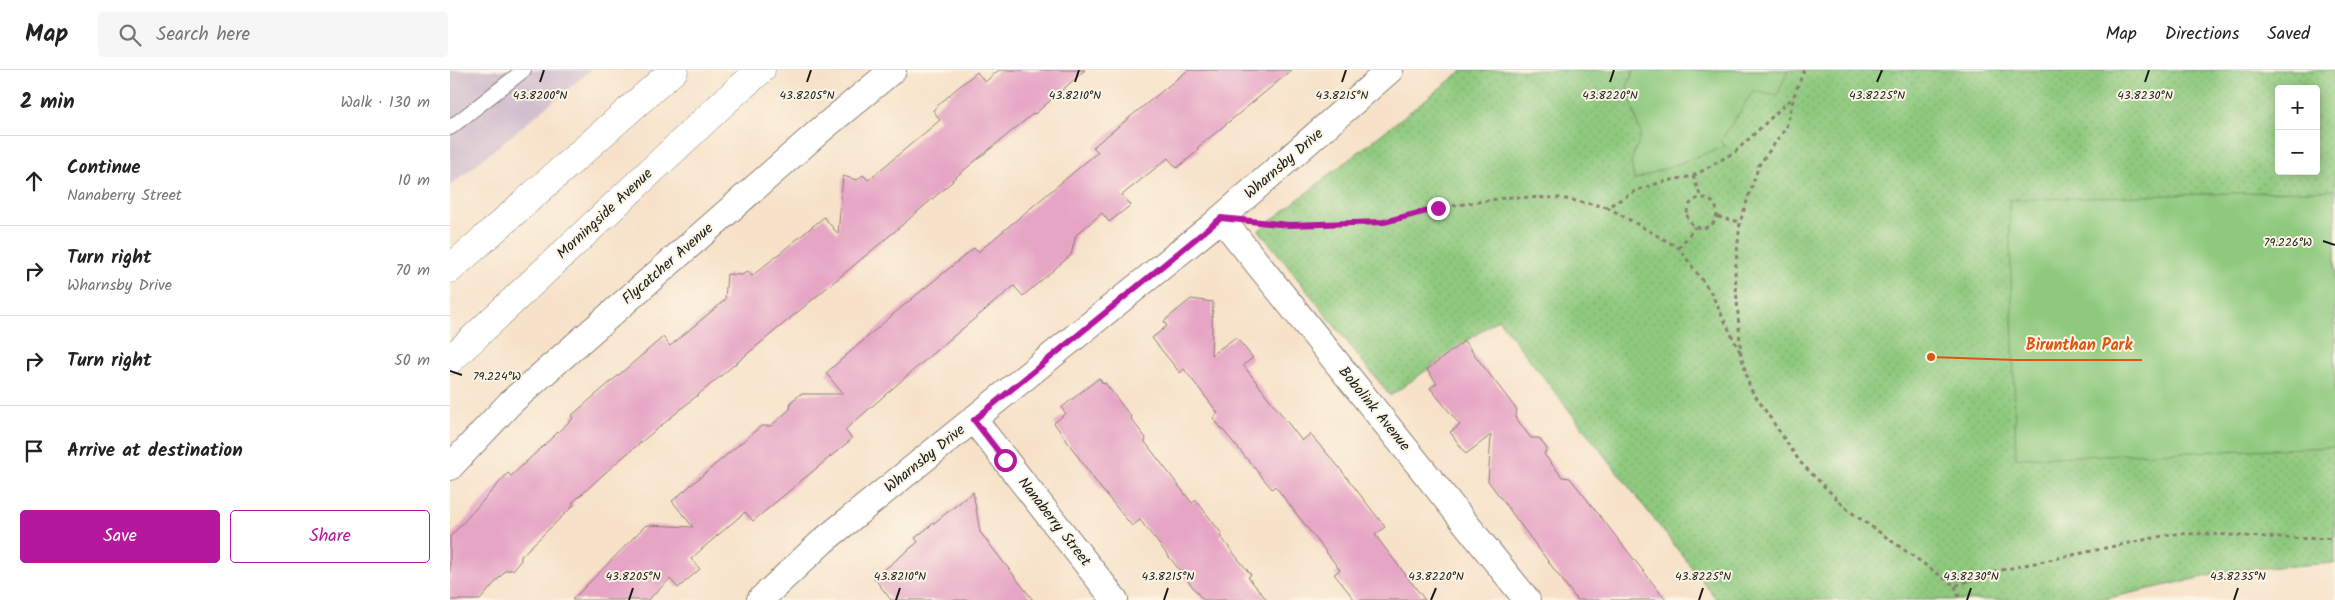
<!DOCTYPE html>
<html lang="en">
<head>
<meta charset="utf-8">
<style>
  :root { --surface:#fff; --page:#f6f6f6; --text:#222; --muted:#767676; --line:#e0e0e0; --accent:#b5179e }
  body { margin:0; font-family:Kalam,sans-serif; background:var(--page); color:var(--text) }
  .controls { position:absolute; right:15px; top:15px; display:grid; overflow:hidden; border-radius:5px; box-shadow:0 2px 12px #0003 }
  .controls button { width:45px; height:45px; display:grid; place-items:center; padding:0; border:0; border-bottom:1px solid var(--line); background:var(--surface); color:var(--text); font:25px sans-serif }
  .stop { position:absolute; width:15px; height:15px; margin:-11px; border:4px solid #b5179e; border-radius:50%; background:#fff }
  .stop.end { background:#b5179e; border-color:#fff; box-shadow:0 1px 5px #0008 }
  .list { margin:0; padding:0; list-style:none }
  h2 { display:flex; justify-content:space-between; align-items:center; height:65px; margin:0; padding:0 20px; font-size:21px }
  h2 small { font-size:16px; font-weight:400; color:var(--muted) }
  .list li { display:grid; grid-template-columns:32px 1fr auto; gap:15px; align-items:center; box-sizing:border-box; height:90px; padding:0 20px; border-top:1px solid var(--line) }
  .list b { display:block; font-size:19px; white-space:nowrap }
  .list p { margin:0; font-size:16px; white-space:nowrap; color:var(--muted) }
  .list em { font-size:16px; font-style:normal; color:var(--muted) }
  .actions { display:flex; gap:10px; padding:15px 20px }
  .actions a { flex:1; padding:11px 0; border:1px solid var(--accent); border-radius:5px; text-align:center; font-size:18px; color:var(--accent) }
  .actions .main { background:var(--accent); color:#fff }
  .icon { flex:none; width:28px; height:28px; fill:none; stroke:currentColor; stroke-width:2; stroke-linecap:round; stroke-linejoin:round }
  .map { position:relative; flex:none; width:1885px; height:530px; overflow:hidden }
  header { display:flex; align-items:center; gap:30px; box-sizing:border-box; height:70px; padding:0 25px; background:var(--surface); border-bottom:1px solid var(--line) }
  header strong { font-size:24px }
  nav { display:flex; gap:28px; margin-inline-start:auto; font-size:18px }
  .search { width:350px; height:45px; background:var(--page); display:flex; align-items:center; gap:12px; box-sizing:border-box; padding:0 18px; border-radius:5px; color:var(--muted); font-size:19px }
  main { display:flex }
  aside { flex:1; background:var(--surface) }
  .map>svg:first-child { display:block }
  .industrial { fill:#d0bdcd }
  .park { fill:url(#park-dots); stroke:#55724d; fill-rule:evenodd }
  .pitch { fill:#8ec97e; stroke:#55724d }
  .building { fill:#e6a5c5 }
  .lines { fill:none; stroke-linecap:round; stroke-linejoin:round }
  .service-casing { stroke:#8a7f72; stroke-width:16 }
  .minor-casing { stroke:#8a7f72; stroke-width:28 }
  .secondary-casing { stroke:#8a7f72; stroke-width:29 }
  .path { stroke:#8a7f72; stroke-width:3; stroke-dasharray:4 4; stroke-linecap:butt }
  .service { stroke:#fff; stroke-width:14 }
  .minor { stroke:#fff; stroke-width:26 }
  .secondary { stroke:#fff; stroke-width:28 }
  .route { stroke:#b5179e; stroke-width:6 }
  .ticks { fill:none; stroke:#1c1c1c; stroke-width:2 }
  .labels { text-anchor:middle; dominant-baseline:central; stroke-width:4; stroke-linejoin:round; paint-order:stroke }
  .street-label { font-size:15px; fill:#1c1c1c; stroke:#fcf5e5 }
  .ticks-label { font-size:12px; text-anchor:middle; fill:#1c1c1c; stroke:#fcf5e5; stroke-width:4; stroke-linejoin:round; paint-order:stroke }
  .leader { fill:none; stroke:#de560d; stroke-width:2 }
  .callout-dot { fill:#de560d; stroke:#fcf5e5; stroke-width:2 }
  .callout-label { font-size:16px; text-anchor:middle; font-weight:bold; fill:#de560d; stroke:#fcf5e5; stroke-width:4; stroke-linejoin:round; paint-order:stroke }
</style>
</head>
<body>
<header>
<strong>Map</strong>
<div class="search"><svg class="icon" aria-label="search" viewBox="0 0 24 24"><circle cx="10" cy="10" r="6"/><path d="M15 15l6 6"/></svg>Search here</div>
<nav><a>Map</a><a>Directions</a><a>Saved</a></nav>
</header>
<main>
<aside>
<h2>2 min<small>Walk · 130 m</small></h2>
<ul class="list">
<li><svg class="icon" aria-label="ahead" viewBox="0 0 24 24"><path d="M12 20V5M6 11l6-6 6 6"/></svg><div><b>Continue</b><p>Nanaberry Street</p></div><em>10 m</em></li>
<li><svg class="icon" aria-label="right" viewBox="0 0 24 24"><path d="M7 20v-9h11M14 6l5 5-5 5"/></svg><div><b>Turn right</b><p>Wharnsby Drive</p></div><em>70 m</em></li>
<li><svg class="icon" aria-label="right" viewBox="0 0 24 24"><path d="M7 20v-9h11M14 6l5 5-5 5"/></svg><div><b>Turn right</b></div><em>50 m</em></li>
<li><svg class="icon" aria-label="arrive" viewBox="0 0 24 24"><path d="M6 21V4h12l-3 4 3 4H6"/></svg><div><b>Arrive at destination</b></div></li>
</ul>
<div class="actions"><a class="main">Save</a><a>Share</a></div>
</aside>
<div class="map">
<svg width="1885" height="530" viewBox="0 0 1885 530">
  <defs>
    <pattern id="park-dots" width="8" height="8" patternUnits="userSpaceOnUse" patternTransform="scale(1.25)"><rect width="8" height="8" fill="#8ec97e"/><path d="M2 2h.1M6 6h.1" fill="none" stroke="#7aac6c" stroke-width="1.8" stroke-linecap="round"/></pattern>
  </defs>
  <rect width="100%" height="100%" fill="#fcf5e5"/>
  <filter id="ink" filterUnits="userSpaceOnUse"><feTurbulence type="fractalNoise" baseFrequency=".02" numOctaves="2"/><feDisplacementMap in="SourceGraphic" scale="10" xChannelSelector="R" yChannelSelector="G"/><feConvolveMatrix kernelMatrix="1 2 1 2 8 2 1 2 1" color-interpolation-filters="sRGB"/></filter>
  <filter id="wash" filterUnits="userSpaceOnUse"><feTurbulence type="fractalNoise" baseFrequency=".0096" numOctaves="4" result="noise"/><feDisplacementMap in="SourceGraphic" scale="20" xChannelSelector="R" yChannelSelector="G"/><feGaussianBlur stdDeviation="1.12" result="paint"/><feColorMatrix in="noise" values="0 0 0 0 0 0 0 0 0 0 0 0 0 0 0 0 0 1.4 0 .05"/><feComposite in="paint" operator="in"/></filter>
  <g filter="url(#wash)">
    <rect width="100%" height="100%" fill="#f7e2c9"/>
    <!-- industrial -->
    <path class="industrial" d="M 0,0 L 141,0 L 0,116 Z"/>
    <!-- park -->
    <path class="park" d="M 1013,0 L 1885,0 L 1885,493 L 1785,500 L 1650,530 L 1267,530 L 1048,249 L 940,326 L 809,160 ZM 1829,19 L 1866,19 L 1866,101 L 1829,101 Z"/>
    <!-- pitch -->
    <path class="pitch" d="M 1184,0 L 1338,0 L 1327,26 L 1303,21 L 1270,72 L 1276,76 L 1184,110 L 1181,91 L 1191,65 L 1177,17 Z
      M 1885,120 L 1885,377 L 1566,388 L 1559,130 Z"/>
    <g id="blocks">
      <!-- building -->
      <path class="building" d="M 549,0 L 635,0 L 585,44 L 584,43 L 502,110 L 503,111 L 444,162 L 166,393 L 122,433 L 124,435 L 71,486 L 71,490 L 63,500 L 56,500 L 30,530 L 0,530 L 0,467 L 58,403 L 61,406 L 123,348 L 121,346 L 213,267 L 220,276 L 275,230 L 277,204 L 292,205 L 298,201 L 302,206 L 374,147 L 388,164 L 393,106 L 407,110 L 413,105 L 418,110 L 490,50 L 483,40 L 505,20 L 527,2 L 535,12 Z
        M 738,0 L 842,0 L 747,78 L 749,80 L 727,98 L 718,88 L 672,125 L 681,135 L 659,152 L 652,143 L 626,165 L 621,185 L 573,226 L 564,216 L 482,284 L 395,360 L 402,369 L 380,387 L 303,451 L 295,442 L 253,478 L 241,489 L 250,499 L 228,518 L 220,509 L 198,530 L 122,530 L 196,455 L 243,457 L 222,431 L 311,356 L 321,356 L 340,339 L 341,332 L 350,324 L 393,324 L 376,303 L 447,241 L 524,178 L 528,182 L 648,82 L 643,77 Z
        M 741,229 L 763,232 L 761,285 L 786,267 L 803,288 L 793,295 L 852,371 L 860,364 L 888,396 L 935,457 L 925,465 L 975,530 L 905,530 L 884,504 L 890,500 L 825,416 L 822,419 L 763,348 L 768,343 L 734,299 L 730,303 L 702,268 L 717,256 L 714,251 Z
        M 1014,271 L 1067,340 L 1065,347 L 1081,368 L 1089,368 L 1097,379 L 1094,384 L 1112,407 L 1120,408 L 1216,530 L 1127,530 L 1038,411 L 1041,365 L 1016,384 L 1000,362 L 1010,355 L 980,318 L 987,313 L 977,300 Z
        M 649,308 L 653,314 L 655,313 L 682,348 L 681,349 L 696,368 L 695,372 L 742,433 L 746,430 L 772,464 L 770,466 L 801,505 L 798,507 L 817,530 L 753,530 L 690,450 L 682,456 L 649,416 L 604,353 L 616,343 L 611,338 Z
        M 523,422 L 530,462 L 583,530 L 441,530 L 424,508 L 468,472 L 465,468 Z"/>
    </g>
  </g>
  <g filter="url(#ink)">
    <use href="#blocks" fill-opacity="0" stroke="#8a7f72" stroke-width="1"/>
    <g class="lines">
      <!-- service casing -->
      <g class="service-casing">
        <path id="service" d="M 0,58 L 74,0"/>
      </g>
      <!-- minor casing -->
      <g class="minor-casing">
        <path id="minor" d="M 771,148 L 1077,530
          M 524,350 L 665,530
          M 0,397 L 61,332 L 373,58 L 443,0
          M 310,530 L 373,471 L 762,156 L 940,0"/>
      </g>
      <!-- secondary casing -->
      <g class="secondary-casing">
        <path id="secondary" d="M 0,199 L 224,0
          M 0,290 L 283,24 L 311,0"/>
      </g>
      <!-- path -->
      <path class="path" d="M 1354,0 L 1344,26 L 1336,58 L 1309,95 L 1290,152 L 1285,203 L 1291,285 L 1300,318 L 1350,392 L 1398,440 L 1505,516 L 1547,501 L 1722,464 C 1776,462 1831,471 1885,468
        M 1243,106 L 1251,128
        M1237 143a15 15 0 1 1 30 0a15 15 0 1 1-30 0Z
        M 1157,137 L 1229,178 L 1260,221 L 1290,282
        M 1268,147 L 1290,152
        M 813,153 L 839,155 L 934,152 L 988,138 L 1061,127 L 1110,128 L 1157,137 L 1188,120 L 1212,112 L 1243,106 L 1285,82 L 1343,27
        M 1229,178 L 1245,157
        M 1505,516 L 1510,530"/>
      <!-- service -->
      <use href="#service" class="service"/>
      <!-- minor -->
      <use href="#minor" class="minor"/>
      <!-- secondary -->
      <use href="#secondary" class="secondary"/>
    </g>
  </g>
  <g class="lines" filter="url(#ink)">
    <!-- route -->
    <path class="route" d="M 555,390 L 524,350 L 771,148 L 839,155 L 934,152 L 988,138"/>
  </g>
  <!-- ticks -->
  <path class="ticks" d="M 90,12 L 94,0M 357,12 L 361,0M 625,12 L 629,0M 892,12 L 896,0M 1160,12 L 1164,0M 1427,12 L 1432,0M 1695,12 L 1699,0M 1873,171 L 1885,175M 0,301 L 12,305M 179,530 L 183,518M 446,530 L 450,518M 714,530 L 718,518M 981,530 L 986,518M 1249,530 L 1253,518M 1517,530 L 1521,518M 1784,530 L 1788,518"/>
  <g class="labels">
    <!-- street labels -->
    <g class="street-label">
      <text transform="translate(834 94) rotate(-41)">Wharnsby Drive</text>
      <text transform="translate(155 144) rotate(-43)">Morningside Avenue</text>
      <text transform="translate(218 194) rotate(-41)">Flycatcher Avenue</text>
      <text transform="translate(924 339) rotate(51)">Bobolink Avenue</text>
      <text transform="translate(475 389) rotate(-39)">Wharnsby Drive</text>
      <text transform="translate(604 452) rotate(52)">Nanaberry Street</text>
    </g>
  </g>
  <g class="ticks-label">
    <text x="90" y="29">43.8200°N</text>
    <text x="357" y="29">43.8205°N</text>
    <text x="625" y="29">43.8210°N</text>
    <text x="892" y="29">43.8215°N</text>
    <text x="1160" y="29">43.8220°N</text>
    <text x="1427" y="29">43.8225°N</text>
    <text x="1695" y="29">43.8230°N</text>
    <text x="1838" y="176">79.226°W</text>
    <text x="47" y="310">79.224°W</text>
    <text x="183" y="510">43.8205°N</text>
    <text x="450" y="510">43.8210°N</text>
    <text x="718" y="510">43.8215°N</text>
    <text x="986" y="510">43.8220°N</text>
    <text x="1253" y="510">43.8225°N</text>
    <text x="1521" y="510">43.8230°N</text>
    <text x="1788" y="510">43.8235°N</text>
  </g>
  <!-- callouts -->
  <path class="leader" d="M1481 287L1566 290H1692"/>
  <circle class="callout-dot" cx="1481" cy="287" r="5"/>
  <g class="callout-label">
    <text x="1629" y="280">Birunthan Park</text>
  </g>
</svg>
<div class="controls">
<button>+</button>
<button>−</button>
</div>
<div class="stop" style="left:555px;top:390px"></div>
<div class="stop end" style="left:988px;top:138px"></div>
</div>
</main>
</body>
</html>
